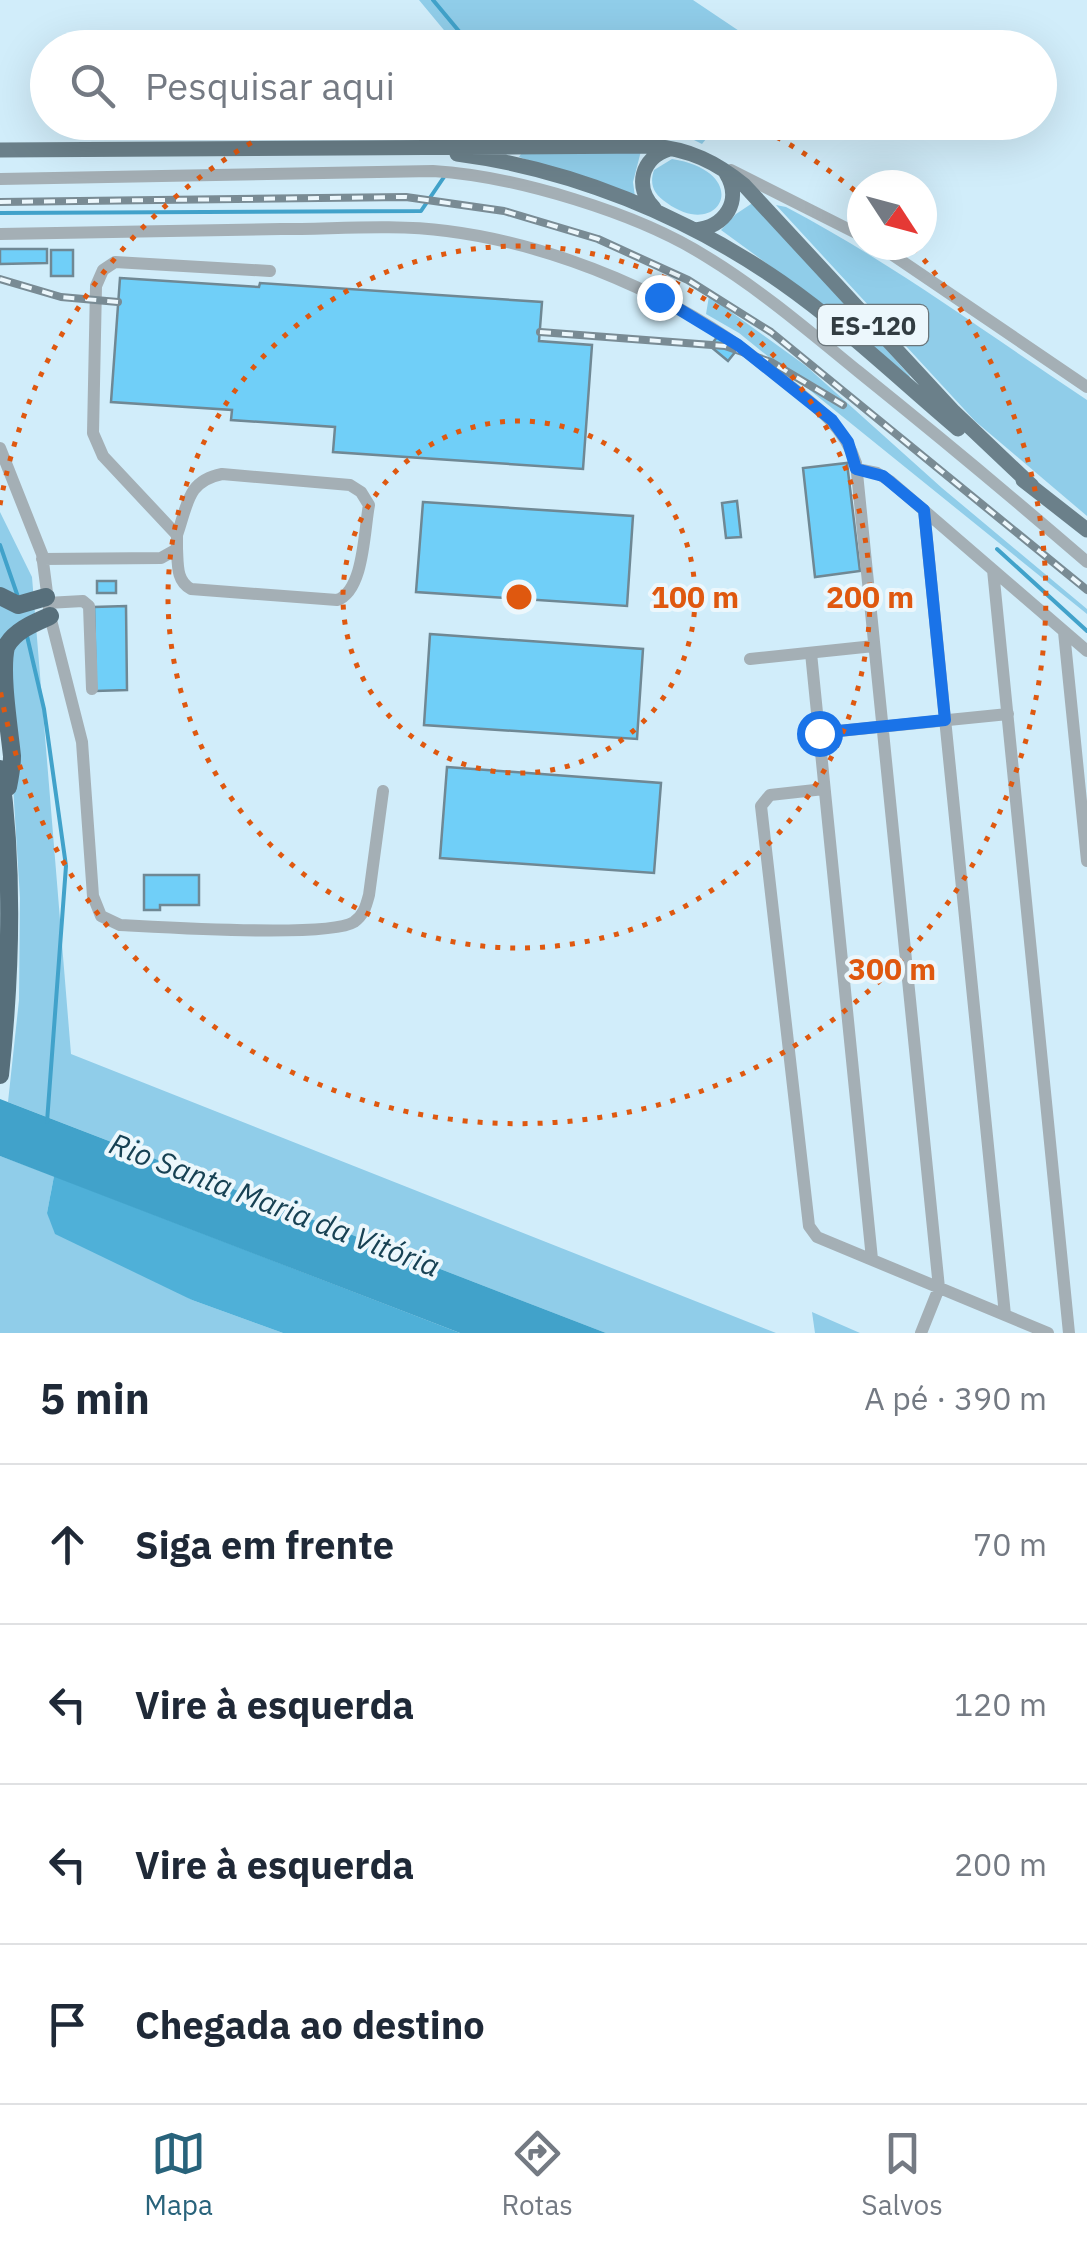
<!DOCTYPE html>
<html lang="pt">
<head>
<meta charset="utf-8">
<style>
  :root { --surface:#fff; --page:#f2f2f3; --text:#1f2937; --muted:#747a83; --line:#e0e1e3; --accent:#28637b }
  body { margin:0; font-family:"IBM Plex Sans",sans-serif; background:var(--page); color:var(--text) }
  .compass { position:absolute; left:847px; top:170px; width:90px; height:90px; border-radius:50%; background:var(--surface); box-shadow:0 10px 40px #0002; rotate:126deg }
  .stop { position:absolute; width:30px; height:30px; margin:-22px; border:8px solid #1a73e8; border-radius:50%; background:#fff }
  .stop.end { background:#1a73e8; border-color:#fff; box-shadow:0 2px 10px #0008 }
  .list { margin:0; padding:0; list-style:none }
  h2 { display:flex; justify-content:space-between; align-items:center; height:130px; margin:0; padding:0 40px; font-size:42px }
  h2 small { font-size:32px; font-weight:400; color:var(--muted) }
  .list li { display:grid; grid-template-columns:65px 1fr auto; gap:30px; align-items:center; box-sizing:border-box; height:160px; padding:0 40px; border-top:2px solid var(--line) }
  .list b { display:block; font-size:38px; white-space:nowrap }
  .list em { font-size:32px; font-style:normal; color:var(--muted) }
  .icon { flex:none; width:55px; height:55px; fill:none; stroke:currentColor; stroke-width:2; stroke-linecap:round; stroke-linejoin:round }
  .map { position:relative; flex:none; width:1087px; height:1333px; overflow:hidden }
  .search { position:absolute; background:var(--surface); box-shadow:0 10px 40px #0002; left:30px; right:30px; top:30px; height:110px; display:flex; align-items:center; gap:25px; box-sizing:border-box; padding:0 35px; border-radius:55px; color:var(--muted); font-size:38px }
  .sheet { height:770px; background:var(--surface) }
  nav { display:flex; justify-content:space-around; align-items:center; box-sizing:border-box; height:140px; border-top:2px solid var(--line); background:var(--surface); font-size:28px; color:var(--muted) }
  nav a { display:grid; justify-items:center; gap:5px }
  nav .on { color:var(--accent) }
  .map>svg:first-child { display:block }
  .green { fill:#90cde9 }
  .forest { fill:#4fb0d8 }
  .water { fill:#41a2ca }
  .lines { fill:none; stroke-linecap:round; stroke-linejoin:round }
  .stream { stroke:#41a2ca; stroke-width:4 }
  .building { fill:#70cff8; stroke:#6f8894; stroke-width:2.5 }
  .minor { stroke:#a4afb5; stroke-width:12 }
  .major { stroke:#6b808a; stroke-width:15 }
  .highway { stroke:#576f7b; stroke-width:18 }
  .rail-casing { stroke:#798b94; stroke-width:8 }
  .rail { stroke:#ecf7fc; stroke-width:4; stroke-dasharray:11; stroke-linecap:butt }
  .route { stroke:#1a73e8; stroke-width:12 }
  .ring { fill:none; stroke:#df580f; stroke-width:5; stroke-dasharray:5 10 }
  .labels { text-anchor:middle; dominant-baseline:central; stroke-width:8; stroke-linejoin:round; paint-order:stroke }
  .shield { fill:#ecf7fc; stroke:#6a757a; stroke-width:2.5 }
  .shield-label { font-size:25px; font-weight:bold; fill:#323d42 }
  .water-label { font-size:30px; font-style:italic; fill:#174153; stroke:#ecf7fc }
  .centre { fill:#df580f; stroke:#ecf7fc; stroke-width:5 }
  .ring-label { font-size:30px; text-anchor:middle; font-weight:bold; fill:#df580f; stroke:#ecf7fc; stroke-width:8; stroke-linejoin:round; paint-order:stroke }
</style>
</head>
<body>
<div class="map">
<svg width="1087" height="1333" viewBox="0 0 1087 1333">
  <rect width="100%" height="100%" fill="#d1edfa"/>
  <!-- green -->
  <path class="green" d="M 419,0 L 693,0 L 763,47 L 458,47 Z
    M 465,123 L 719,123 L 702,144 L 688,137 L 663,134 L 515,137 L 458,142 Z
    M 641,151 L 633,182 L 635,197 L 519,157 L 521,154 Z
    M 672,159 C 754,172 721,242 667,203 C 654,194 649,185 654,170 Z
    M 754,202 L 910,376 L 908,379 L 810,295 L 721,230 L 736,214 Z
    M 776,205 L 786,207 C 894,264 986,333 1087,400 L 1087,516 L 975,421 Z
    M 709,296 L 806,366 L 942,488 L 1087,609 L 1087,614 L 739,333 L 706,314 Z
    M 0,512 L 32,577 L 71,1054 L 776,1333 L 606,1333 L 8,1102 L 19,1000 L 20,898 L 13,786 L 0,726 Z
    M 0,1156 L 54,1176 L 47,1213 L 192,1300 L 283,1333 L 0,1333 Z
    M 812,1312 L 860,1333 L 815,1333 Z"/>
  <!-- forest -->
  <path class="forest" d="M 54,1176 L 460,1333 L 283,1333 L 192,1300 L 55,1234 L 47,1213 Z"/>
  <!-- water -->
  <path class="water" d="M 0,1099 L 606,1333 L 460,1333 L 0,1156 Z"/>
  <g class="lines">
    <!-- stream -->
    <path class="stream" d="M 433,0 L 473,48
      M 465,144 L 478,122
      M 0,213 L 421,211 L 444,177
      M 0,545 L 18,597
      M 997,549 L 1087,631
      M 27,636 L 44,709 L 66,866 L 47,1122"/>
  </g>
  <!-- building -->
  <path class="building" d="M 0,249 L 47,249 L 47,263 L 0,264 Z
    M 51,250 L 73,250 L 73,276 L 51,276 Z
    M 120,278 L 259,287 L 260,283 L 542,302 L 539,341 L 592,345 L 583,469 L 333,452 L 335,427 L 231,420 L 232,410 L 111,402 Z
    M 718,336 L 736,351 L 728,361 L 710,346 Z
    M 847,463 L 860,571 L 815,577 L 803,468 Z
    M 737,501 L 741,537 L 726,538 L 722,503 Z
    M 423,502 L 633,516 L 627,606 L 416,592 Z
    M 97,581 L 116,581 L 116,593 L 97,593 Z
    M 126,606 L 127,690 L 96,691 L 94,607 Z
    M 430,634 L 643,649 L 637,739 L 424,725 Z
    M 447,767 L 661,783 L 654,873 L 440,858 Z
    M 144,875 L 199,875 L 199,905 L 160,905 L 160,910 L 144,910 Z"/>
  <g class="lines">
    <!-- minor -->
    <path class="minor" d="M 731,170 L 862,236
      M 0,179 L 433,171 C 515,176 638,213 707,257 C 761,290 810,332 859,372 C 936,434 1012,497 1087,562
      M 0,234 C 94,232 187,231 281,229 C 336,229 393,224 447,231 C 557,245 680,297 765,366 C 800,396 841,417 856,463 L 939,1288 L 921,1333
      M 878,245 L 1087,387
      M 0,448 L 42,554 L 50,616 L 82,742 L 93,896 L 101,916 L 120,925 C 160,927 329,938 354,922 C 364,915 366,906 369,895 L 383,791
      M 857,469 L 877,473 L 890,481 L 1087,651
      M 924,510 L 1005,1315
      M 177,549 C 178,564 176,581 191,589 L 337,600 C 364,591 364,531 369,505 L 361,492 L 350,485 L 222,474 C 187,481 188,504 177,535
      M 42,559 L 161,558 L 177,549 L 177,535 L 103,456 L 93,433 L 96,286 L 103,270 L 115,262 L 270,271
      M 993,570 L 1069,1333
      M 47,603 L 83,601 L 89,606 L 92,689
      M 1064,632 L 1087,861
      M 811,653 L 872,1259
      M 750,659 L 874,646
      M 819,733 L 1008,714
      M 824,789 L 770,795 L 761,806 L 809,1226 L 817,1237 L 1048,1333"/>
    <!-- major -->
    <path class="major" d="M 0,150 L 653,146 C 689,149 716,162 744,185 L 954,412 L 1032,486
      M 457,154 C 572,169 686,216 781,282 C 844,326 900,380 958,429
      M 654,208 C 634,187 641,158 669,149
      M 695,230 C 725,227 743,201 726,173
      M 1023,480 L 1087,530"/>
    <!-- highway -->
    <path class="highway" d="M 0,596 L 18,605 L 46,597
      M 0,769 C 14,872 11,973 0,1075
      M 8,787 C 10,777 12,766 12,756 C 9,727 0,672 6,647 C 14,631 34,623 50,616"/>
    <!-- rail casing -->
    <g class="rail-casing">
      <path id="rail" d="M 0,202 L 406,197 L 504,211 L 598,239 L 688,280 L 771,332 L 1087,590
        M 0,279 L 61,297 L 118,302
        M 540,332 L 725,346 L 771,362 L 843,405"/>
    </g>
    <!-- rail -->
    <use href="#rail" class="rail"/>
  </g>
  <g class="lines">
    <!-- route -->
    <path class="route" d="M 659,297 L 738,345 L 832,420 L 848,442 L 856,469 L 883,476 L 924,510 L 945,720 L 819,733"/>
  </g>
  <!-- distance rings -->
  <g class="ring">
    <circle cx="519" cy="597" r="176"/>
    <circle cx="519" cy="597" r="351"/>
    <path d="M0 505A527 527 0 0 1 288 123M750 123A527 527 0 0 1 861 196M914 248A527 527 0 1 1 0 689"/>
  </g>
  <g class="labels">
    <!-- shield labels -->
    <rect class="shield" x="818" y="305" width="110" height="40" rx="8"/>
    <g class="shield-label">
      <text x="873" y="325">ES-120</text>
    </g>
    <!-- water labels -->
    <g class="water-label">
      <text transform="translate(275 1204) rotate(21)">Rio Santa Maria da Vitória</text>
    </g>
  </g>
  <circle cx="519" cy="597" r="15" class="centre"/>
  <g class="ring-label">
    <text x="695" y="608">100 m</text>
    <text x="870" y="608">200 m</text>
    <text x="892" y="980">300 m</text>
  </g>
</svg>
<svg class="compass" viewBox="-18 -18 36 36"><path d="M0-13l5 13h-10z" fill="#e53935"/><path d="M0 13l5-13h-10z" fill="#747a83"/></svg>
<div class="stop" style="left:819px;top:733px"></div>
<div class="stop end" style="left:659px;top:297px"></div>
<div class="search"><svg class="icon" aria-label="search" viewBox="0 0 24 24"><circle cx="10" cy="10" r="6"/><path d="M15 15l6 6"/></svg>Pesquisar aqui</div>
</div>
<section class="sheet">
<h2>5 min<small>A pé · 390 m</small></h2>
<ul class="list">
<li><svg class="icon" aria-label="ahead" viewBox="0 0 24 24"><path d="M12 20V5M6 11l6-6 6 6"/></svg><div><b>Siga em frente</b></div><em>70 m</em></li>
<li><svg class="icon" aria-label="left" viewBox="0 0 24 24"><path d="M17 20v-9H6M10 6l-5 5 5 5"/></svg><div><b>Vire à esquerda</b></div><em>120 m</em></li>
<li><svg class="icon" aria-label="left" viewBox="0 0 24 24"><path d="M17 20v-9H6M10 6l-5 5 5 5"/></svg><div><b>Vire à esquerda</b></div><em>200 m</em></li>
<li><svg class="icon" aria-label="arrive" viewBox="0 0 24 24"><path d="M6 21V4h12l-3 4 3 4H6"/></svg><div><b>Chegada ao destino</b></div></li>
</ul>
</section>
<nav>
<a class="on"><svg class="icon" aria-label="map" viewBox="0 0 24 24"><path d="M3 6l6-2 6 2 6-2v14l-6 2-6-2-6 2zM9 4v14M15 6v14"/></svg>Mapa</a>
<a><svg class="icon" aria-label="directions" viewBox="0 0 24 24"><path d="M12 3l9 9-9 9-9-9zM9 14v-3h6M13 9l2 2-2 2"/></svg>Rotas</a>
<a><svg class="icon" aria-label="saved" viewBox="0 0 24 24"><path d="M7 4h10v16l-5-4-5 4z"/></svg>Salvos</a>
</nav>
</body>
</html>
